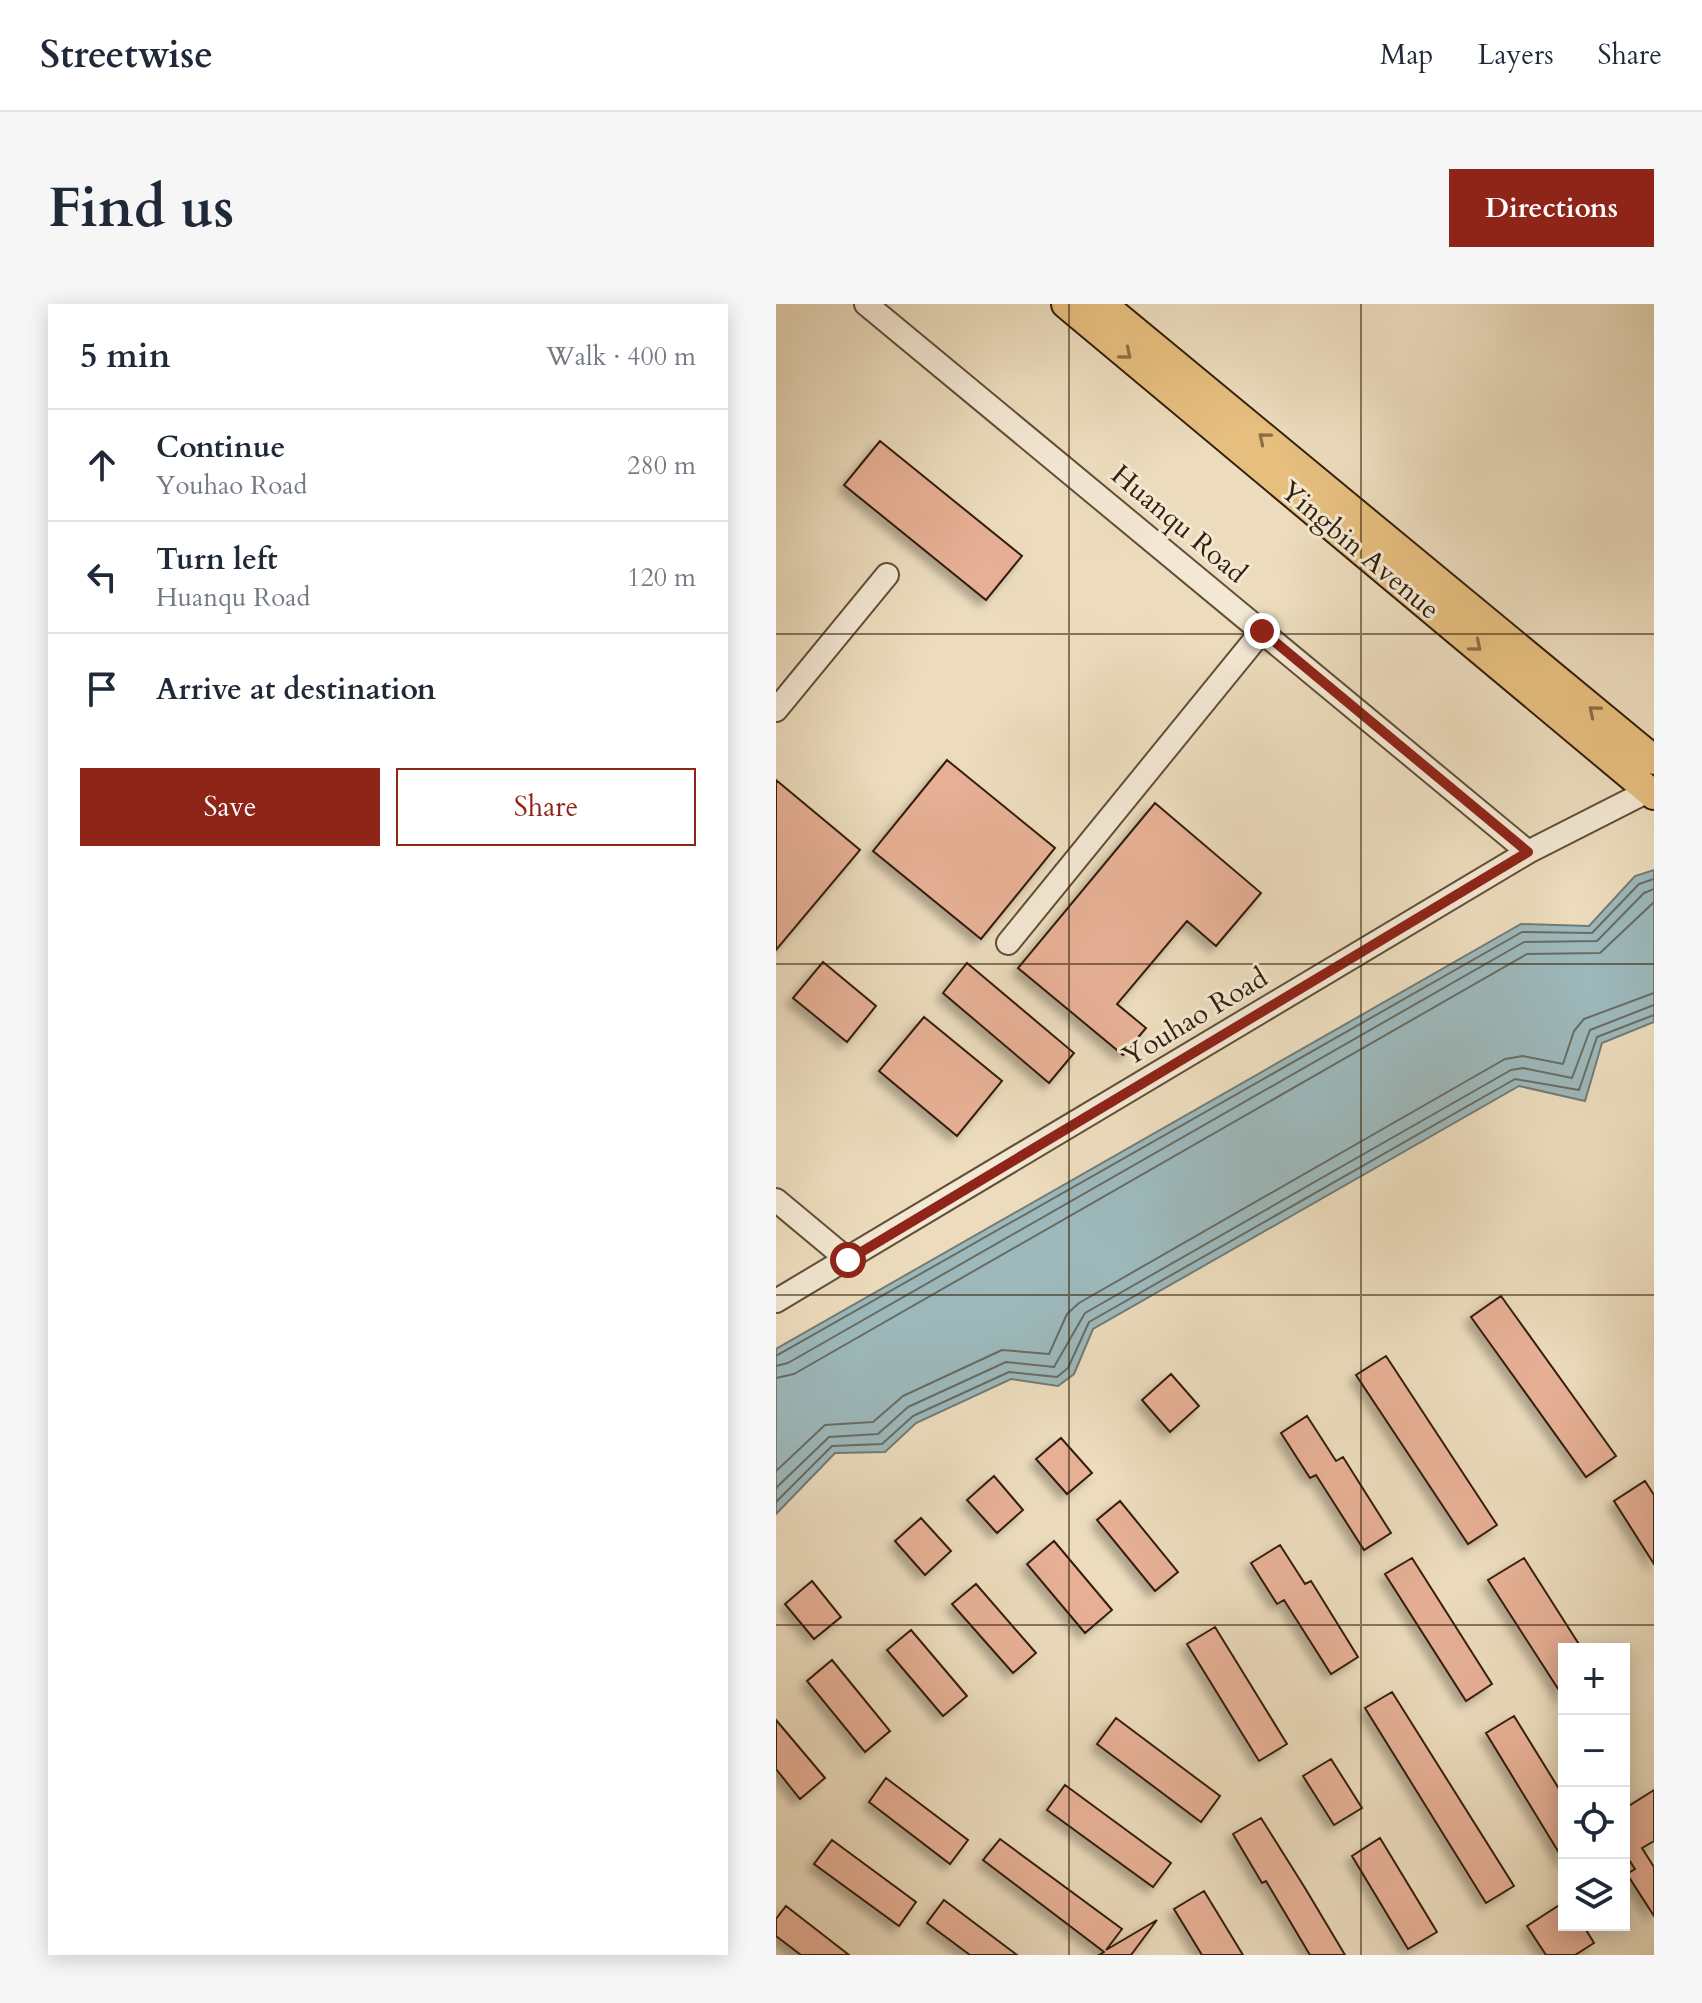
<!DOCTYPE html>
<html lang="en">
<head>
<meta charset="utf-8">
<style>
  :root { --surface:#fff; --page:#f6f6f7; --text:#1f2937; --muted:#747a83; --line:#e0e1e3; --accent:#8f2418 }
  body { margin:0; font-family:Cardo,serif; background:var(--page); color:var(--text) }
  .controls { position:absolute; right:24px; bottom:24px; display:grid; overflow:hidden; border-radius:0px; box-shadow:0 4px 20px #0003 }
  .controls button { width:72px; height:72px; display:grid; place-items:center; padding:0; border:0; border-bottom:2px solid var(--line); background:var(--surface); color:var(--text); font:40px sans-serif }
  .stop { position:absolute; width:24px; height:24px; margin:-18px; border:6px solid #8f2418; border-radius:50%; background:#fff }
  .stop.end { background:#8f2418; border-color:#fff; box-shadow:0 2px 8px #0008 }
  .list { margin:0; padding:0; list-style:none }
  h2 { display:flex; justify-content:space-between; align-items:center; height:104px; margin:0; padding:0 32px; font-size:34px }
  h2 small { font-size:26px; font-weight:400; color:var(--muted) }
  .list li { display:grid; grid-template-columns:52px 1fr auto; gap:24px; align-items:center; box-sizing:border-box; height:112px; padding:0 32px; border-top:2px solid var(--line) }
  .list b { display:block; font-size:30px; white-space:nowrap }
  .list p { margin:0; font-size:26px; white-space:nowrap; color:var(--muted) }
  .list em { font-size:26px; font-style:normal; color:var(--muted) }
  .actions { display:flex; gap:16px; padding:24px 32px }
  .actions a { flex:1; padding:18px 0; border:2px solid var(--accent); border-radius:0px; text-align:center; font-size:28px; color:var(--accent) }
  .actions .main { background:var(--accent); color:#fff }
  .icon { flex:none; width:44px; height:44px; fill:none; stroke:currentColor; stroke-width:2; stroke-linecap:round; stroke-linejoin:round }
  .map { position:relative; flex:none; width:878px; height:1651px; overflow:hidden; border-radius:0px }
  header { display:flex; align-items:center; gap:48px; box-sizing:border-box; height:112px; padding:0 40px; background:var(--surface); border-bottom:2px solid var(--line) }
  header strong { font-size:38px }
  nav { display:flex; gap:44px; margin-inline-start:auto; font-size:28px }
  .intro { display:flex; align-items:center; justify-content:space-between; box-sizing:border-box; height:192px; padding:0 48px }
  h1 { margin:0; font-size:56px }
  .button { padding:20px 36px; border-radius:0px; background:var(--accent); color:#fff; font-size:28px; font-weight:700 }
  main { display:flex; gap:48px; padding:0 48px }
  aside { flex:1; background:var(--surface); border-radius:0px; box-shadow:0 4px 20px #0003 }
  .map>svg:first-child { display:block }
  .water { fill:#9db9bc; stroke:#737b75; stroke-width:2 }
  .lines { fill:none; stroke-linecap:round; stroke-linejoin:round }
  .shore { stroke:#686c63; stroke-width:2 }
  .building { fill:#e7b096; stroke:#341f0a; stroke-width:2; filter:url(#shadow) }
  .minor-casing { stroke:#624e37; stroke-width:26 }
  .major-casing { stroke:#341f0a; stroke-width:32 }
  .minor { stroke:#f3e8d4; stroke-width:22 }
  .major { stroke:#e6be7e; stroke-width:28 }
  .oneway { stroke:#8d6e44 }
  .route { stroke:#8f2418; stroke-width:10 }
  .grid { fill:none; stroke:#341f0a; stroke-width:2; stroke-opacity:0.55 }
  .labels { text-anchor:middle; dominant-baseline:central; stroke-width:6; stroke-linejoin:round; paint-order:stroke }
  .street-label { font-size:28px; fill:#341f0a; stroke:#f3e8d4 }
</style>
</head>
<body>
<header>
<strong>Streetwise</strong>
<nav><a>Map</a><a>Layers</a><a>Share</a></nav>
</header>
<div class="intro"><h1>Find us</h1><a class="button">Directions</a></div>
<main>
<aside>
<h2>5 min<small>Walk · 400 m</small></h2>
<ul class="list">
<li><svg class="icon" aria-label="ahead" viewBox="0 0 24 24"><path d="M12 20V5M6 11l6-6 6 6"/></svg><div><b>Continue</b><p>Youhao Road</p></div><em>280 m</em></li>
<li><svg class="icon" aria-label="left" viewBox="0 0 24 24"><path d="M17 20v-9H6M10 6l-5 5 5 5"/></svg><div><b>Turn left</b><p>Huanqu Road</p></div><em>120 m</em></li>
<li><svg class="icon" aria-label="arrive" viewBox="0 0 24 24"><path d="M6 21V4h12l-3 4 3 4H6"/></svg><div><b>Arrive at destination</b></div></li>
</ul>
<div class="actions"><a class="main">Save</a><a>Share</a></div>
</aside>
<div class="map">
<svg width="878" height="1651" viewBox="0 0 878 1651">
  <defs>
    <filter id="shadow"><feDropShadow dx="-6" dy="6" stdDeviation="4" flood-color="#0004"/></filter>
  </defs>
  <rect width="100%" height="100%" fill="#ecdcbd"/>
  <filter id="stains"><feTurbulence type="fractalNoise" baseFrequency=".0025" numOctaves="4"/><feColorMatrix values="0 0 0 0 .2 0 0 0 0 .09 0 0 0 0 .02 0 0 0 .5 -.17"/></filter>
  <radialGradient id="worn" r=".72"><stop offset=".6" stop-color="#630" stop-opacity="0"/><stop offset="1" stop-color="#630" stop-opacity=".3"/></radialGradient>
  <!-- water -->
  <path class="water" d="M 878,566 L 878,718 L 826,739 L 809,797 L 743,782 L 317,1025 L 298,1070 L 282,1082 L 235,1075 L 140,1119 L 109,1148 L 59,1149 L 0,1210 L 0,1045 L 745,620 L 813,622 L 859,572 Z"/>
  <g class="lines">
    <!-- shore -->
    <path class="shore" d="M 0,1052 L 746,628 L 816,629 L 863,580 L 878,575
      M 0,1062 L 12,1059 L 748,638 L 821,637 L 868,589 L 878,585
      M 0,1074 L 18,1070 L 751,650 L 824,649 L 878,598
      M 0,1167 L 49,1121 L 97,1118 L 127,1092 L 226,1046 L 273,1050 L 291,1010 L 303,999 L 729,755 L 747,752 L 787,760 L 798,727 L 808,715 L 878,689
      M 0,1184 L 53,1133 L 102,1130 L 132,1103 L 230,1058 L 278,1063 L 309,1009 L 735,766 L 747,764 L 796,774 L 814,726 L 878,701
      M 0,1198 L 56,1142 L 106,1140 L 137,1112 L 233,1068 L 281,1073 L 292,1064 L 313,1018 L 739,775 L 803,786 L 821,733 L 878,711"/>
  </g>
  <!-- building -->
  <path class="building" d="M 104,137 L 246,252 L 210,296 L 68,181 Z
    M 171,456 L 279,544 L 205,635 L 97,547 Z
    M 0,476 L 84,546 L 0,646 Z
    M 379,499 L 485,589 L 440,642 L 411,617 L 341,700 L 370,724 L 347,751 L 242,664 Z
    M 47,658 L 100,702 L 71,738 L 17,694 Z
    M 191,659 L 298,749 L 273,779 L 167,689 Z
    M 148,713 L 226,777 L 181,832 L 103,767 Z
    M 725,992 L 840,1152 L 810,1173 L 695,1013 Z
    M 610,1052 L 721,1221 L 692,1240 L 580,1071 Z
    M 395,1070 L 423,1102 L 394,1128 L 366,1096 Z
    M 531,1112 L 560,1157 L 567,1153 L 615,1229 L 588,1246 L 540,1171 L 534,1174 L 505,1129 Z
    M 285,1134 L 316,1169 L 291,1190 L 260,1155 Z
    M 218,1172 L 247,1206 L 221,1229 L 191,1196 Z
    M 869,1177 L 878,1191 L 878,1260 L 838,1197 Z
    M 344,1197 L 402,1268 L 379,1287 L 321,1216 Z
    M 145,1214 L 175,1247 L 149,1271 L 119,1237 Z
    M 278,1237 L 336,1306 L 309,1329 L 251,1260 Z
    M 504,1241 L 529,1280 L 535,1277 L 582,1353 L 555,1370 L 508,1296 L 501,1300 L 475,1259 Z
    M 636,1254 L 716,1380 L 690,1397 L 609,1270 Z
    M 748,1254 L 806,1345 L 788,1345 L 788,1394 L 712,1276 Z
    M 36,1277 L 65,1313 L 38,1335 L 9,1300 Z
    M 200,1280 L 260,1349 L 237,1369 L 176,1300 Z
    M 439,1323 L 511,1440 L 483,1457 L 411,1340 Z
    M 135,1326 L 191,1392 L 167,1412 L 111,1346 Z
    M 56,1356 L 114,1427 L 89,1448 L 31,1377 Z
    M 616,1388 L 738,1582 L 710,1599 L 589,1404 Z
    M 738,1412 L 788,1493 L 788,1557 L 710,1429 Z
    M 340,1414 L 444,1492 L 425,1518 L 321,1440 Z
    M 0,1416 L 49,1474 L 24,1495 L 0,1465 Z
    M 555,1455 L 586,1504 L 558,1521 L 527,1472 Z
    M 110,1474 L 192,1536 L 174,1560 L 93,1498 Z
    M 289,1481 L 395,1559 L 377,1583 L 271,1506 Z
    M 878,1486 L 878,1537 L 866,1544 L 878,1563 L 878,1612 L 851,1570 L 859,1565 L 848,1548 L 848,1505 Z
    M 485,1514 L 529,1584 L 569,1651 L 534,1651 L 490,1577 L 486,1579 L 457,1530 Z
    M 604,1534 L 661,1628 L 632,1645 L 576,1552 Z
    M 224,1535 L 346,1625 L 330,1646 L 381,1616 L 355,1651 L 323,1651 L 328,1648 L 207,1556 Z
    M 56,1536 L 140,1598 L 123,1622 L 38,1560 Z
    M 428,1587 L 467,1651 L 426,1651 L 398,1605 Z
    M 168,1596 L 241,1651 L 194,1651 L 151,1619 Z
    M 788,1598 L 788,1621 L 807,1621 L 818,1639 L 799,1651 L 770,1651 L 751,1622 Z
    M 10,1602 L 73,1651 L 25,1651 L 0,1632 L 0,1615 Z"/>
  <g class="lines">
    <!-- minor casing -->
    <g class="minor-casing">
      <path id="minor" d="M 90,0 L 752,548
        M 0,406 L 111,271
        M 232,639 L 486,327
        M 0,896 L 72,956
        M 0,997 L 752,548 L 878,484"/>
    </g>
    <!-- major casing -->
    <g class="major-casing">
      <path id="major" d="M 290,0 L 878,491
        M 326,0 L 878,456"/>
    </g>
    <!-- minor -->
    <use href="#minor" class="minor"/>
    <!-- major -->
    <use href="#major" class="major"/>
  </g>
  <!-- one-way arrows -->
  <defs><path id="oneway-chevron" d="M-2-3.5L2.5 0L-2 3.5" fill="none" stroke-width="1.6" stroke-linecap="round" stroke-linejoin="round" transform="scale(2)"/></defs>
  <g class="oneway">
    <use href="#oneway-chevron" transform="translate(350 50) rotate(40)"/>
    <use href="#oneway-chevron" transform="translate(488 134) rotate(-140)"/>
    <use href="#oneway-chevron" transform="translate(700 342) rotate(40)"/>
    <use href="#oneway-chevron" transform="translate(818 407) rotate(-140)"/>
  </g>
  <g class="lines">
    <!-- route -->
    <path class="route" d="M 72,956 L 752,548 L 486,327"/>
  </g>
  <!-- grid -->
  <path class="grid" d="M 293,0 L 293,1651M 585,0 L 585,1651M 0,330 L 878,330M 0,660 L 878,660M 0,991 L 878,991M 0,1321 L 878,1321"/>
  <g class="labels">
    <!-- street labels -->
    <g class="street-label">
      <text transform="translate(403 220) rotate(40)">Huanqu Road</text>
      <text transform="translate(584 246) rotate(40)">Yingbin Avenue</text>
      <text transform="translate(419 713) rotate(-31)">Youhao Road</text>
    </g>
  </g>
  <rect width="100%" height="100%" filter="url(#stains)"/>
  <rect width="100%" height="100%" fill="url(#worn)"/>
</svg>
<div class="controls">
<button>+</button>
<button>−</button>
<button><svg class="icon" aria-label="locate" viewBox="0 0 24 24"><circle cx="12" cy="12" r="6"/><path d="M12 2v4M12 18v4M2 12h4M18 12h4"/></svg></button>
<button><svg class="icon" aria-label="layers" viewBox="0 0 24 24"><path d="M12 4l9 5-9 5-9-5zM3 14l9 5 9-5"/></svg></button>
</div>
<div class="stop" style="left:72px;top:956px"></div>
<div class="stop end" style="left:486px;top:327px"></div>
</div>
</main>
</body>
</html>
